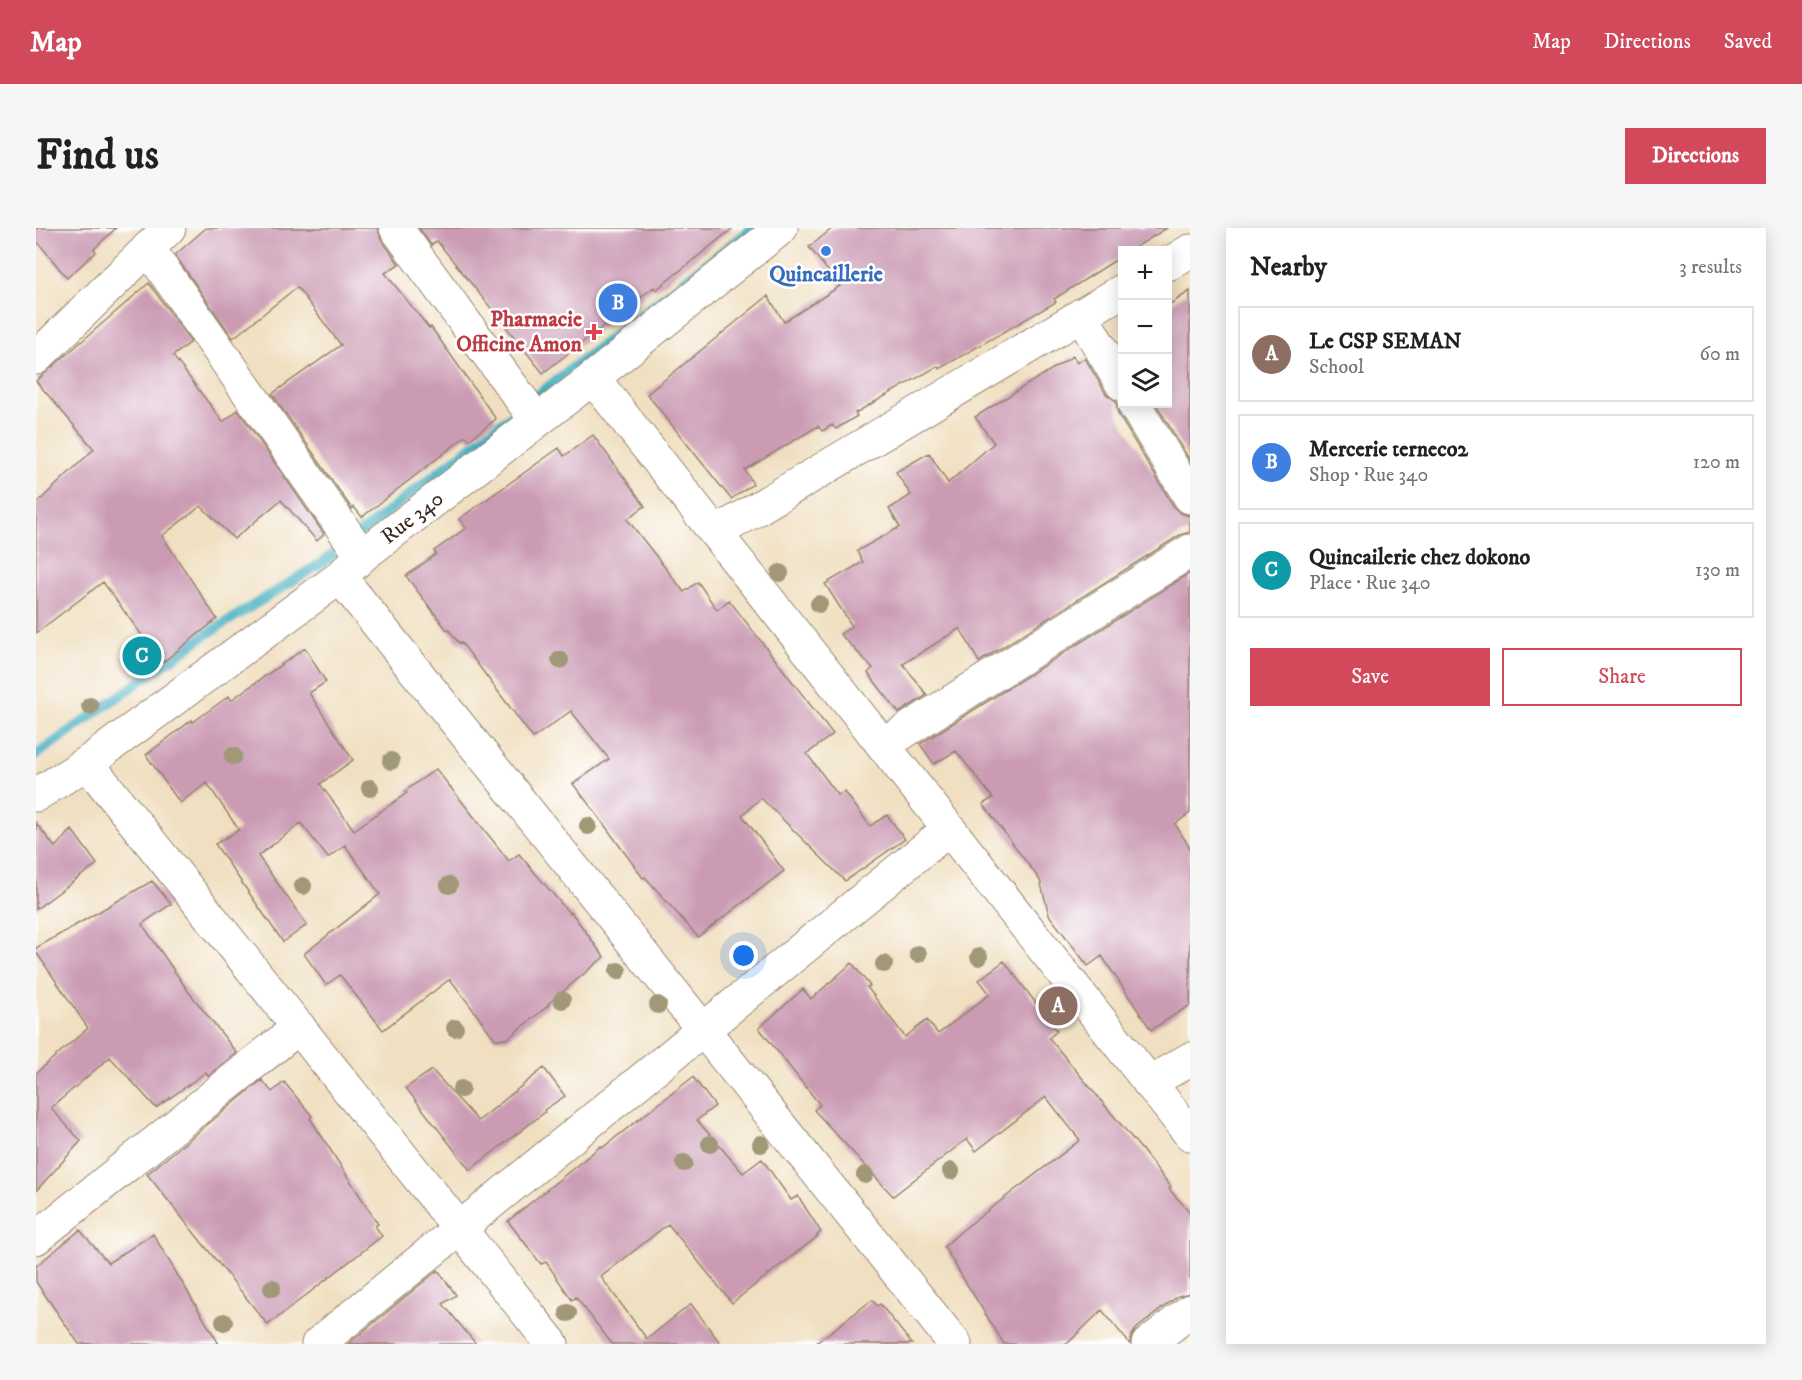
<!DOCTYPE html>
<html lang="en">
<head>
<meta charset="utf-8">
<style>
  :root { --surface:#fff; --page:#f6f6f6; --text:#202124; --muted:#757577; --line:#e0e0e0; --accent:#d1495b }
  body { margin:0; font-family:"IM FELL DW Pica",serif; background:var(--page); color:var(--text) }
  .controls { position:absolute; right:18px; top:18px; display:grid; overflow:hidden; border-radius:0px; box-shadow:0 3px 15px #0003 }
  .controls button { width:54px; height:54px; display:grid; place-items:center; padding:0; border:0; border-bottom:2px solid var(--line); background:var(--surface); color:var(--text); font:30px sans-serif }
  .you { position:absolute; left:708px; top:728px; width:21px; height:21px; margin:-15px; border:4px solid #fff; border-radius:50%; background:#1a73e8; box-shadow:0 0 0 9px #1a73e833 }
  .badge { display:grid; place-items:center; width:39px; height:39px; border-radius:50%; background:var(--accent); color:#fff; font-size:20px; font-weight:700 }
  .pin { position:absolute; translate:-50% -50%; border:3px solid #fff; box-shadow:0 2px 6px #0006 }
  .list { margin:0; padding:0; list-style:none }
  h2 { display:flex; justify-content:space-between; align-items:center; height:78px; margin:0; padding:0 24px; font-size:26px }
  h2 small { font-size:20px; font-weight:400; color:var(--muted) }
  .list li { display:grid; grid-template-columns:39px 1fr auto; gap:18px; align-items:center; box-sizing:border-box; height:96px; margin:0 12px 12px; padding:0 12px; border:2px solid var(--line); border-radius:0px }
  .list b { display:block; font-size:22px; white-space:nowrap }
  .list p { margin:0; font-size:20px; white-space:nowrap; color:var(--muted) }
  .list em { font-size:20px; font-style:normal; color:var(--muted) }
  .actions { display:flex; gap:12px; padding:18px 24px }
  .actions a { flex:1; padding:14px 0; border:2px solid var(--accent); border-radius:0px; text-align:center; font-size:21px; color:var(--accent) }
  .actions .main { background:var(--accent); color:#fff }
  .icon { flex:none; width:33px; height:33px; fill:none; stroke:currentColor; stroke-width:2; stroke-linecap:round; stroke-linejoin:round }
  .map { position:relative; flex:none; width:1154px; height:1116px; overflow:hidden; border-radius:0px }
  header { display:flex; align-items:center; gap:36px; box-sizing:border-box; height:84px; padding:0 30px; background:var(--accent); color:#fff }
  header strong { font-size:28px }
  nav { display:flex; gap:33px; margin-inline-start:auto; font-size:21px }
  .intro { display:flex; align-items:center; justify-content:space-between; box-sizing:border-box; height:144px; padding:0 36px }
  h1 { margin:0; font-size:42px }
  .button { padding:15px 27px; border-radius:0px; background:var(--accent); color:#fff; font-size:21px; font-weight:700 }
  main { display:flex; gap:36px; padding:0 36px }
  aside { flex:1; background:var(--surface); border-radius:0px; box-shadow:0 3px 15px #0003 }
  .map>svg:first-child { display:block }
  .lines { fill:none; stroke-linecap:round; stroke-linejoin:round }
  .stream { stroke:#43afc1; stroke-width:10 }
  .building { fill:#cb9bb4 }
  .minor-casing { stroke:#96846f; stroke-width:35 }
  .minor { stroke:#fff; stroke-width:33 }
  .tree { fill:#a09877 }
  .shop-dot { fill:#3f7fe0; stroke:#fff; stroke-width:2 }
  .health-dot { fill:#e0444e; stroke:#fff; stroke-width:2 }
  .labels { text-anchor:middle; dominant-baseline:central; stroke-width:5; stroke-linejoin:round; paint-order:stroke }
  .shop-label { font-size:22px; font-weight:bold; fill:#366cbe; stroke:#fff }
  .health-label { font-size:22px; font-weight:bold; fill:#be3a42; stroke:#fff; text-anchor:end }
  .street-label { font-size:22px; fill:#3b2a1e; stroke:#fff }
</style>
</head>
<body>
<header>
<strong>Map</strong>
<nav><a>Map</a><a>Directions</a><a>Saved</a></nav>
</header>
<div class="intro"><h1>Find us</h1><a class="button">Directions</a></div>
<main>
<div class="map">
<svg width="1154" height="1116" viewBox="0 0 1154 1116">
  <rect width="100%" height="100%" fill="#fff"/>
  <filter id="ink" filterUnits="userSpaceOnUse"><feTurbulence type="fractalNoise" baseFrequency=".0167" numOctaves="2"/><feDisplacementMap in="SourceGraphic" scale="12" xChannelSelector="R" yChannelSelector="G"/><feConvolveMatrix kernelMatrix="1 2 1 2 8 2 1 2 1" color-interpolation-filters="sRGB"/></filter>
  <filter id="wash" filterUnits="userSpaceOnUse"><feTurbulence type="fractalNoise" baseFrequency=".008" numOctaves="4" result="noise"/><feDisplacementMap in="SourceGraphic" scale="24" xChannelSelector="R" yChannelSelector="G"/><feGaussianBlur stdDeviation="1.35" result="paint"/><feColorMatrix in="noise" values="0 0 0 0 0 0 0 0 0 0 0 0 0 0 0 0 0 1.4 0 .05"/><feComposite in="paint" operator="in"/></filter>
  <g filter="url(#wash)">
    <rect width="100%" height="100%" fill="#f0dfc0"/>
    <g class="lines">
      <!-- stream -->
      <path class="stream" d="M 0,527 L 171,406 L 287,334 L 716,0"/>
    </g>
    <g id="blocks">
      <!-- building -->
      <path class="building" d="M 0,0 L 80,0 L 58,21 L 60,24 L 31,50 L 0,12 Z
        M 170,0 L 342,0 L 345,11 L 363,36 L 349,45 L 393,100 L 395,99 L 460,191 L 433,212 L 430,208 L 326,289 L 318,279 L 316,281 L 236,166 L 305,117 L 261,59 L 197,110 L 139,27 Z
        M 383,0 L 697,0 L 620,62 L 618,59 L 507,145 L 401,13 L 395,17 Z
        M 797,0 L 1131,0 L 1095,22 L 1086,22 L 1086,28 L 1018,71 L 1020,74 L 903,141 L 902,138 L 819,185 L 821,188 L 800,201 L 796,197 L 786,203 L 782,198 L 709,242 L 717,256 L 695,271 L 611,166 L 732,68 L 748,94 L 804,58 L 773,19 Z
        M 113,55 L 155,114 L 137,128 L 187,194 L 202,182 L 288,306 L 281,313 L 245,272 L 198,311 L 165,278 L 126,308 L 181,391 L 126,435 L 67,354 L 0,405 L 0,276 L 58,221 L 0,153 Z
        M 1154,63 L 1154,233 L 1120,176 L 1131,176 L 1131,78 Z
        M 1037,128 L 1041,135 L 1049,130 L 1070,166 L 1080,173 L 1082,186 L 1138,279 L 1144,285 L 1154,288 L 1154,304 L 1144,307 L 943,434 L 924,400 L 867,436 L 891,467 L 863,485 L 832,445 L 837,440 L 804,406 L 816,398 L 789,356 L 827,334 L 821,323 L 864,299 L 853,281 L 875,267 L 860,244 L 893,225 L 912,255 L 958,215 L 939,189 Z
        M 557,207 L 609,278 L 591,291 L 648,364 L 662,354 L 681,382 L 693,372 L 797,506 L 771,526 L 802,567 L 809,564 L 834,598 L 851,587 L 869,611 L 809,653 L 725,570 L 706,587 L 748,643 L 662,709 L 609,649 L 607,650 L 559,584 L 537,556 L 573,531 L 535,483 L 497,510 L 425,414 L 423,415 L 412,401 L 411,402 L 370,348 L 400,326 L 398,323 L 430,300 L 423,291 L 523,220 L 528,228 Z
        M 1154,345 L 1154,585 L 1139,596 L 1154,620 L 1154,777 L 1115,802 L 1066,728 L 1052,738 L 1013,687 L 1004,652 L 947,576 L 957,570 L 920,523 L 898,536 L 884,516 Z
        M 269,420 L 290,454 L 273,465 L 317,532 L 284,556 L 318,602 L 371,565 L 369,563 L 400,541 L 473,633 L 483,626 L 534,686 L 535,684 L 568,729 L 512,776 L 513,777 L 471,811 L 459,811 L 414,751 L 347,802 L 304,747 L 290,757 L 268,726 L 344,666 L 309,617 L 292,630 L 265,595 L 222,628 L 271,697 L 247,714 L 179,616 L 203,602 L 171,555 L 144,575 L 110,527 L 156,492 L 157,494 L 193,468 L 195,472 Z
        M 0,595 L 19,619 L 36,602 L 61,636 L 0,681 Z
        M 116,653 L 135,676 L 106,696 L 152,763 L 201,825 L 172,848 L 170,844 L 120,880 L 74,829 L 15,880 L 45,913 L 0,963 L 0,845 L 52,800 L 0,724 L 0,720 Z
        M 968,733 L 1021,803 L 1013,810 L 1106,922 L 1135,959 L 1133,961 L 1154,984 L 1154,1065 L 1142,1068 L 1100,1101 L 1095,1109 L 1094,1116 L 1066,1082 L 1031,1116 L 968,1116 L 908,1019 L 924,1004 L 1044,912 L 1010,869 L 940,923 L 931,911 L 857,968 L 778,882 L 784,877 L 723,800 L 767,761 L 775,771 L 816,735 L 834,758 L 831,759 L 869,809 L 891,792 L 902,806 L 954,766 L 943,752 Z
        M 508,840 L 529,868 L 508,882 L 509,884 L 434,942 L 370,860 L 396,842 L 442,893 Z
        M 657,849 L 679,878 L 661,892 L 707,945 L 726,931 L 755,972 L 762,968 L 785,1004 L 781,1007 L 782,1008 L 696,1075 L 632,996 L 565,1049 L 611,1111 L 655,1076 L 685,1116 L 576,1116 L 540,1069 L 536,1072 L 510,1034 L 505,1036 L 472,993 L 565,918 L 566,920 Z
        M 226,852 L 236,864 L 248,854 L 276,888 L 274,890 L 342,996 L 339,998 L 346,1008 L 232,1097 L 111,946 Z
        M 44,1002 L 72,1035 L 117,1006 L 183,1116 L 43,1116 L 0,1054 L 0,1038 Z
        M 402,1042 L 420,1067 L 407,1076 L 440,1116 L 312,1116 Z
        M 836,1072 L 841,1078 L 844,1076 L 876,1116 L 779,1116 Z"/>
    </g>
  </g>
  <g filter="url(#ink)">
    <use href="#blocks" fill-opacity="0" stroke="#96846f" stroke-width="1.5"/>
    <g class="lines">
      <!-- minor casing -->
      <g class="minor-casing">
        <g id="minor">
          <path d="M 360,0 L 501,193"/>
          <path d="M 112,20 L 326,328"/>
          <path d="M 1132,36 L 1154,23"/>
          <path d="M 1045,87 L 1086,156"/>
          <path d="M 0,130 L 133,0"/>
          <path d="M 557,150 L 1154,906"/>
          <path d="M 1098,176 L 1154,269"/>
          <path d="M 680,305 L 1086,63"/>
          <path d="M 304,349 L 919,1116"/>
          <path d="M 847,517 L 1154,323"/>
          <path d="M 51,535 L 516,1116"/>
          <path id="s1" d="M 0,567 L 51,535 L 304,349 L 326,328 L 557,150 L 745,0"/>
          <path d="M 1113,855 L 1154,831"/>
          <path d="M 0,1010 L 263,799"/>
          <path d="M 282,1116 L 913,601"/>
          <path d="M 1112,1116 L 1154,1083"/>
        </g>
      </g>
      <!-- minor -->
      <use href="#minor" class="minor"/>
    </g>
    <!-- trees -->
    <g class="tree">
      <circle cx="744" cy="345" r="9"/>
      <circle cx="783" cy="376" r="9"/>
      <circle cx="524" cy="432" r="9"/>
      <circle cx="54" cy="478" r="9"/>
      <circle cx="197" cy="528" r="9"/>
      <circle cx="355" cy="533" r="9"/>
      <circle cx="334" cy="560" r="9"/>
      <circle cx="552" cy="598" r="9"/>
      <circle cx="413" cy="657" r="9"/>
      <circle cx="267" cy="658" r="9"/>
      <circle cx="882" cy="726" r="9"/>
      <circle cx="943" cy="729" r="9"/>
      <circle cx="848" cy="736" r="9"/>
      <circle cx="582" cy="743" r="9"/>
      <circle cx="526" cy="772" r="9"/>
      <circle cx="622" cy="777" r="9"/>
      <circle cx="419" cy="800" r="9"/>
      <circle cx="425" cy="861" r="9"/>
      <circle cx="674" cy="916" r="9"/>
      <circle cx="725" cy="916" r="9"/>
      <circle cx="648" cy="935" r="9"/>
      <circle cx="915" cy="943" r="9"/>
      <circle cx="829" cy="947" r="9"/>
      <circle cx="236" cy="1060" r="9"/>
      <circle cx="532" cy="1085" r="9"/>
      <circle cx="188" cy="1094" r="9"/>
    </g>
  </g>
  <!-- markers -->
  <circle class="shop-dot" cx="790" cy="23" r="6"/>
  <path class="health-dot" d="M555 95h6v6h6v6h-6v6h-6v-6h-6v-6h6z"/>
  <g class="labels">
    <!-- shop labels -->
    <g class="shop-label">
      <text x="790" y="46">Quincaillerie</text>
    </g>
    <!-- health labels -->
    <g class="health-label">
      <text x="546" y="91">Pharmacie<tspan x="546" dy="25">Officine Amon</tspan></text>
    </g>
    <!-- street labels -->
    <g class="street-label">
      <text stroke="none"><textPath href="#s1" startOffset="468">Rue 340</textPath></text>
    </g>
  </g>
</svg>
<div class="controls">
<button>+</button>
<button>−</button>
<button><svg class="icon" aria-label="layers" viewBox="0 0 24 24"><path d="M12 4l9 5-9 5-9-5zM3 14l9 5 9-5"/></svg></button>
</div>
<div class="you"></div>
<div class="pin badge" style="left:1022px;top:778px;background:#8d6e63">A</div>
<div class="pin badge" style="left:582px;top:75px;background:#3f7fe0">B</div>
<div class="pin badge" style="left:106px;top:428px;background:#0f9aa8">C</div>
</div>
<aside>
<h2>Nearby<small>3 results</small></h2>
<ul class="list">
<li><span class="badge" style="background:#8d6e63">A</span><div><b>Le CSP SEMAN</b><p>School</p></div><em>60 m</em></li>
<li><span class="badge" style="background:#3f7fe0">B</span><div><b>Mercerie terneco2</b><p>Shop · Rue 340</p></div><em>120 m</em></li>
<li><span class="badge" style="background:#0f9aa8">C</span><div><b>Quincailerie chez dokono</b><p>Place · Rue 340</p></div><em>130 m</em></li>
</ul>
<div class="actions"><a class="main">Save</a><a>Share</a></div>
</aside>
</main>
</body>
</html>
